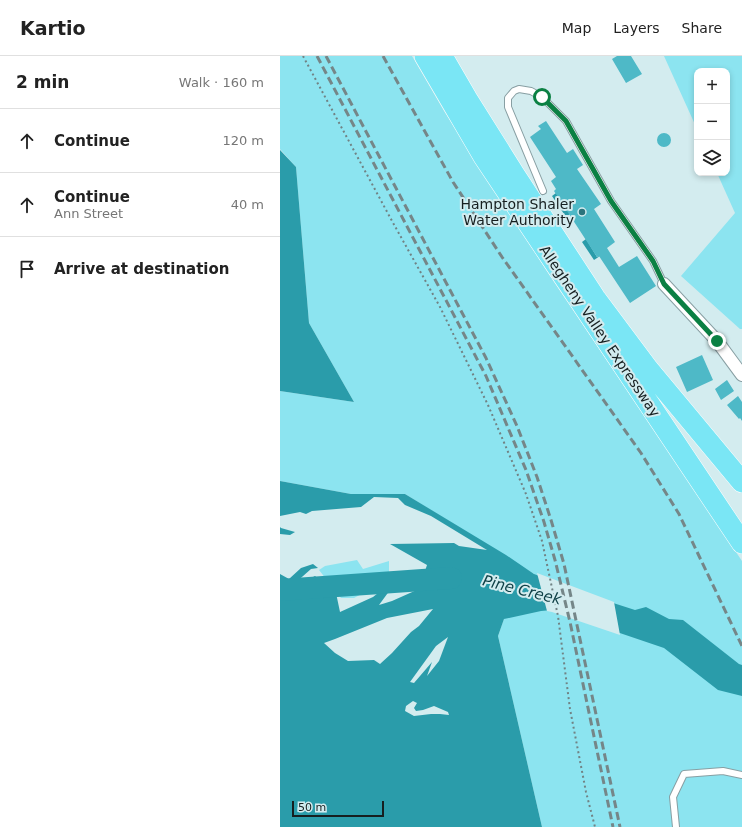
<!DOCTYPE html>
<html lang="en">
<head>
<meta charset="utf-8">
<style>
  :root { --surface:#fff; --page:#f6f6f6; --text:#222; --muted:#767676; --line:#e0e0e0 }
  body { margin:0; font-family:"DejaVu Sans",sans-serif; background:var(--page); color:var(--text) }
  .controls { position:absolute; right:12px; top:12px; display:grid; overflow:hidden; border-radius:8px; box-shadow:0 2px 6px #0003 }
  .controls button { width:36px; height:36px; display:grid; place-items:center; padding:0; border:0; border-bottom:1px solid var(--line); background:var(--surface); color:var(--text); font:20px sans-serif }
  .scale { position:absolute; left:12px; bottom:10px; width:92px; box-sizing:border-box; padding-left:4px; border:2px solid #161f20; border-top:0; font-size:11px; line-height:14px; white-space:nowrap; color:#161f20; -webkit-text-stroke:3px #d3ecef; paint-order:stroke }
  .stop { position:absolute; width:12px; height:12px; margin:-9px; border:3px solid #0b8043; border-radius:50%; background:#fff }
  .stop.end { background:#0b8043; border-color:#fff; box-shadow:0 1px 4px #0008 }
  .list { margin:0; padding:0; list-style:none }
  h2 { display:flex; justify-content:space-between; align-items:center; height:52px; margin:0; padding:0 16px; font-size:17px }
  h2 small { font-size:13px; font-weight:400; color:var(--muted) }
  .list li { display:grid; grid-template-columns:26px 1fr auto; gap:12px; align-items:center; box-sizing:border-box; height:64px; padding:0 16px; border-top:1px solid var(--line) }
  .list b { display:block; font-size:15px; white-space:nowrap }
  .list p { margin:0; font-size:13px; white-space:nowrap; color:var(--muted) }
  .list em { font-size:13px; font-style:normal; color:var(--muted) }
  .icon { flex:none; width:22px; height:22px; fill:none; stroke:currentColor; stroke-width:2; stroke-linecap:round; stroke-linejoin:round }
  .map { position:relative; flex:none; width:462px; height:771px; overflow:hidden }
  header { display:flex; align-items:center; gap:24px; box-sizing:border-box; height:56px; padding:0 20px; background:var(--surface); border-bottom:1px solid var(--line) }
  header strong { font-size:19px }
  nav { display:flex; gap:22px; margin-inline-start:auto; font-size:14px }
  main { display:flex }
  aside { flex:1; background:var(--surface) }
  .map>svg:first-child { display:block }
  .green { fill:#8ce4f0 }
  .water { fill:#2a9caa; fill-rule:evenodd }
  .pier { fill:#d3ecef }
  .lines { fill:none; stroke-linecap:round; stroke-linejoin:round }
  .river { stroke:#2a9caa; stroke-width:22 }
  .building { fill:#4eb9c7 }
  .lane-casing { stroke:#889fa3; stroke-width:8 }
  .street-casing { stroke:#889fa3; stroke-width:14 }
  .highway-casing { stroke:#fff; stroke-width:22 }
  .path { stroke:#718284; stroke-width:2; stroke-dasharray:2 3; stroke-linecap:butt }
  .lane { stroke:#fff; stroke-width:6 }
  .street { stroke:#fff; stroke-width:12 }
  .highway { stroke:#7ae6f5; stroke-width:21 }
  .rail { stroke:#758688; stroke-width:3; stroke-dasharray:8 4; stroke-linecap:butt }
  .route { stroke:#0b8043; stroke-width:5 }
  .poi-dot { fill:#2b747d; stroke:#d3ecef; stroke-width:1.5 }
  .labels { text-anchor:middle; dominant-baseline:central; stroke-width:4; stroke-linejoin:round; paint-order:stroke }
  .poi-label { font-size:14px; fill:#161f20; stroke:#d3ecef; text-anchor:end }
  .street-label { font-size:14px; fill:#161f20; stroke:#d3ecef }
  .water-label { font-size:15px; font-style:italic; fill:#0f4046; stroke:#d3ecef }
</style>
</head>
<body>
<header>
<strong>Kartio</strong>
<nav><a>Map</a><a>Layers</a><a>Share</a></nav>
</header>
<main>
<aside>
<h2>2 min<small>Walk · 160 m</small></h2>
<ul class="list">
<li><svg class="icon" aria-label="ahead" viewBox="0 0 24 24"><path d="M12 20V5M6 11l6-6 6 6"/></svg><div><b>Continue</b></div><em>120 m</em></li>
<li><svg class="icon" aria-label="ahead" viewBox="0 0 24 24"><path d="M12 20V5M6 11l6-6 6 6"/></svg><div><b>Continue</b><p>Ann Street</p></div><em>40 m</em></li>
<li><svg class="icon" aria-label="arrive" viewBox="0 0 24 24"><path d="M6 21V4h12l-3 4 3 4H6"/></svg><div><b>Arrive at destination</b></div></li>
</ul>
</aside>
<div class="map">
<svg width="462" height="771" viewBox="0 0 462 771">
  <rect width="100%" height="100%" fill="#d3ecef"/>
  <!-- green -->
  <path class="green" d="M 0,0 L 132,0 L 164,55 L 270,220 L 462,505 L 462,771 L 262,771 L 218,580 L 224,563 L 254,518 L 125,438 L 71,438 L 0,425 L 0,335 L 74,346 L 29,267 L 16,111 L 0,93 Z
    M 384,0 L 462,0 L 462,273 L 460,273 L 401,220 L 455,157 L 437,117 L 447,117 L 447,15 L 417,15 L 417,73 Z
    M 77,504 L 83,513 L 109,505 L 109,519 L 89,534 L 74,542 L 61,542 L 39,514 L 45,510 Z"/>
  <!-- water -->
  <path class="water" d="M 0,94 L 16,111 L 29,267 L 74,346 L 0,335 Z
    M 276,137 L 290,158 L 286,161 L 272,140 Z
    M 306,183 L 317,201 L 319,200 L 320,200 L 314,204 L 302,186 Z
    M 0,425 L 71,438 L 125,438 L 226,499 L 254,518 L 327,545 L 355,554 L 366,551 L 389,563 L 403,564 L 459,608 L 462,609 L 462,640 L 438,634 L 384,592 L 272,554 L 261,555 L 224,563 L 218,580 L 262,771 L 0,771 L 0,518 L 9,523 L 21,512 L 33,508 L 38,512 L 31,513 L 14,528 L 18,529 L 35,520 L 56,537 L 60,556 L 93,541 L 121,519 L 99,549 L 112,545 L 139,533 L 147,509 L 110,488 L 174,487 L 179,490 L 207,494 L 151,460 L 125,449 L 118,442 L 94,441 L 81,451 L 32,455 L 26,458 L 20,456 L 0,460 ZM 153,553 L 139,570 L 131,576 L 112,597 L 100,608 L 94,604 L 68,605 L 55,597 L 44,587 L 55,583 L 107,562 ZM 168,581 L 159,605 L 147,620 L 152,606 L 134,627 L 130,626 L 156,590 ZM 133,645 L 137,647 L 134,652 L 136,655 L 143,654 L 154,650 L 168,656 L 169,659 L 160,658 L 151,658 L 134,660 L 125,655 L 126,650 Z
    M 0,471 L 1,472 L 15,476 L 10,479 L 0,478 Z"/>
  <!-- pier -->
  <path class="pier" d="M 257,517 L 334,546 L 340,579 L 272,556 L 267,555 Z"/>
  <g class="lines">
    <!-- river -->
    <path class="river" d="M 0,534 L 171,522"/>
  </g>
  <!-- building -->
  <path class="building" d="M 337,0 L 351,0 L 362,18 L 346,27 L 332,3 Z
    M 266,65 L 287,97 L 293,93 L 303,109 L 297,113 L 321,148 L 314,153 L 335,186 L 327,192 L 339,211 L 357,200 L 376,230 L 350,247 L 319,200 L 317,201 L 274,135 L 276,133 L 271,125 L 276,121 L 250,81 L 261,73 L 258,70 Z
    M377 84a7 7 0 1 1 14 0a7 7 0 1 1-14 0Z
    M 422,299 L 433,324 L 407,336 L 396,311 Z
    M 447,324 L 454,335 L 441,344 L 435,333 Z
    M 458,340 L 462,346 L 462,365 L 460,362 L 459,363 L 447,349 Z"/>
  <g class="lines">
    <!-- lane casing -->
    <g class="lane-casing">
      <path id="lane" d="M 263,135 L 228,51 L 228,42 L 234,35 L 239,33 L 251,35 L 262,41 L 286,65 L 331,145 L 373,205 L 384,228
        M 396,771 L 393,741 L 404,718 L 443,715 L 462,719"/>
    </g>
    <!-- street casing -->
    <g class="street-casing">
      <path id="street" d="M 384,228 L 437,285 L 462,319"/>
    </g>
    <!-- highway casing -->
    <g class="highway-casing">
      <path id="highway" d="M 145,0 L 204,101 L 462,487
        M 162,0 L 187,43 L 234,118 L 315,242 L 368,313 L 462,426"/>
    </g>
    <!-- path -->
    <path class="path" d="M 23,0 L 112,165 L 160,251 L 208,349 L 246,438 L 262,485 L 278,560 L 290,653 L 306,736 L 315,771"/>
    <!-- lane -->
    <use href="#lane" class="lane"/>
    <!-- street -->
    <use href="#street" class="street"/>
    <!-- highway -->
    <use href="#highway" class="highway"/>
    <!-- rail -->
    <path class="rail" d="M 37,0 L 206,320 L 246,414 L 264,466 L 275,504 L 290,566 L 333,771
      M 46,0 L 206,302 L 237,370 L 257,421 L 271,464 L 284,508 L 340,771
      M 103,0 L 173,126 L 222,201 L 361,397 L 399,458 L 462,590"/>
  </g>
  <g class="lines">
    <!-- route -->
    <path class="route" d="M 262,41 L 286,65 L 331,145 L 373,205 L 384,228 L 437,285"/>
  </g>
  <!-- markers -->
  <circle class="poi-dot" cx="302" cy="156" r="4"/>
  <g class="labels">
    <!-- poi labels -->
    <g class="poi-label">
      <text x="294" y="148">Hampton Shaler<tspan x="294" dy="16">Water Authority</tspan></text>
    </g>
    <!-- street labels -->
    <g class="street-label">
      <text transform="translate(320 275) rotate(56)">Allegheny Valley Expressway</text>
    </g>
    <!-- water labels -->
    <g class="water-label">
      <text transform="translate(242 534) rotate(14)">Pine Creek</text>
    </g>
  </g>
</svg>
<div class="controls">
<button>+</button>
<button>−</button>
<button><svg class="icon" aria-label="layers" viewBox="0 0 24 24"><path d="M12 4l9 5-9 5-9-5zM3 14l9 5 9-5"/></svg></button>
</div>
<div class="scale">50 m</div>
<div class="stop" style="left:262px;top:41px"></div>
<div class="stop end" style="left:437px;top:285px"></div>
</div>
</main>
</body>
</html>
